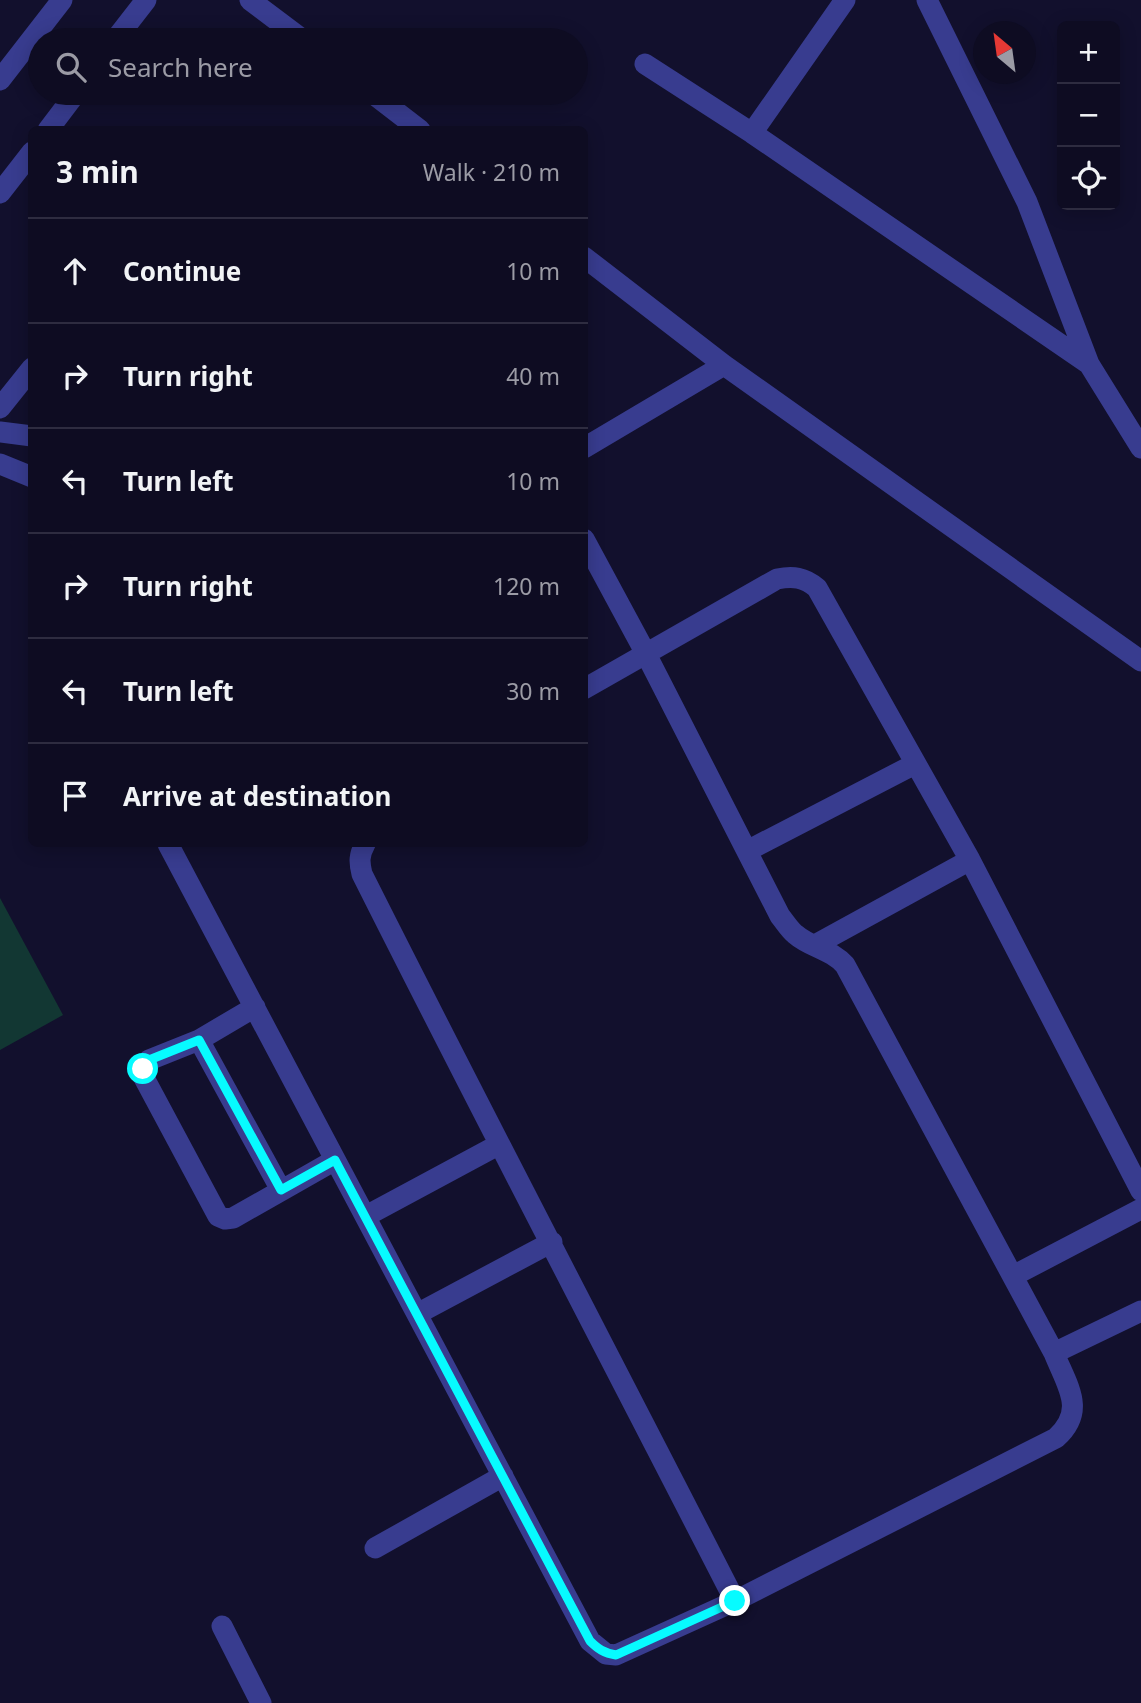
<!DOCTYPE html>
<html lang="en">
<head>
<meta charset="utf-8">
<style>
  :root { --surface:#0e0c22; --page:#17152a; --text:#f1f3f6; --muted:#9b9ba5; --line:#2e2c40 }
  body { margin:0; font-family:"Noto Sans",sans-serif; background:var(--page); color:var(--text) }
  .controls { position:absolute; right:21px; top:21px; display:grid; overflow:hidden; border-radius:10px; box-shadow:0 4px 18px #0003 }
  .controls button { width:63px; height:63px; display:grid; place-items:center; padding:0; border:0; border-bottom:2px solid var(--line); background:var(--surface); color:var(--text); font:35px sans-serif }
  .compass { position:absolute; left:973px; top:21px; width:63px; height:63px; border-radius:50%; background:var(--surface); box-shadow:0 4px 18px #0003; rotate:331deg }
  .stop { position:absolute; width:21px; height:21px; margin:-16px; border:5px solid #07fbff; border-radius:50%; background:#fff }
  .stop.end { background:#07fbff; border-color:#fff; box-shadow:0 2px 7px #0008 }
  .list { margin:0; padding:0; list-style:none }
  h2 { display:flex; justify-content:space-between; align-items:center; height:91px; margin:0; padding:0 28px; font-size:30px }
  h2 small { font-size:23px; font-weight:400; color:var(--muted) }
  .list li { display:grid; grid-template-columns:46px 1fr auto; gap:21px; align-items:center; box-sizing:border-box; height:105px; padding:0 28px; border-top:2px solid var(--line) }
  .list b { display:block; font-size:26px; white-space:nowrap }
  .list em { font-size:23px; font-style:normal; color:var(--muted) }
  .icon { flex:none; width:38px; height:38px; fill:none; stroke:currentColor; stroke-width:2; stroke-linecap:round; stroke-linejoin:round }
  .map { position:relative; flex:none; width:1141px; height:1703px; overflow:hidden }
  .search { position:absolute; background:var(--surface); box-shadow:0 4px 18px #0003; left:28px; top:28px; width:560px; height:77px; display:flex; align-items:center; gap:18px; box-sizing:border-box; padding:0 24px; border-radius:38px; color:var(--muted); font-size:26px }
  .panel { position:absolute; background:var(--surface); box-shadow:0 4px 18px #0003; left:28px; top:126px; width:560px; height:721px; border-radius:10px }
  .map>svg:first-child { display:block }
  .grass { fill:#123733 }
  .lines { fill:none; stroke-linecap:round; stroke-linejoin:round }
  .minor { stroke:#383c8f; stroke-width:21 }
  .route { stroke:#07fbff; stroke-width:9 }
</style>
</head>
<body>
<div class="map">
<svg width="1141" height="1703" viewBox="0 0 1141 1703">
  <rect width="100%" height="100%" fill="#12102d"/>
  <!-- grass -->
  <path class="grass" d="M 0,898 L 63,1015 L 0,1050 Z"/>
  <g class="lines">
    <!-- minor -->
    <path class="minor" d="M 250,0 L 303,40
      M 927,0 L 1027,202 L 1089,364 L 1141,448
      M 115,40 L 146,0
      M 645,64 L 752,133 L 1089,364
      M 0,80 L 62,0
      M 372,93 L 420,130
      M 48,130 L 76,93
      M 752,133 L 845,0
      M 0,193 L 32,152
      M 584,257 L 724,365 L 1141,661
      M 0,408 L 32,368
      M 0,432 L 32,436
      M 584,448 L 724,365
      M 0,464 L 32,477
      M 584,539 L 645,652 L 780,916 C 785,922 789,929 795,934 C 811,948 831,949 845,965 L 1054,1353 C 1067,1386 1087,1410 1056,1438 L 735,1601
      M 584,689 L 777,579 C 793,576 804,577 817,588 L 970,860 L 1141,1191
      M 168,844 L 590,1641 L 606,1654 L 616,1655 L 735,1601 C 611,1359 484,1117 362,874 C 359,862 359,855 365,844
      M 747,851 L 915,764
      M 815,945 L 970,860
      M 255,1007 L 199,1040 L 149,1060 L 143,1069 L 143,1076 L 218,1216 L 225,1219 L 233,1218 L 335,1160
      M 199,1040 L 281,1190
      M 366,1216 L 498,1145
      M 1013,1276 L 1141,1209
      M 417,1314 L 552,1242
      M 1054,1353 L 1141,1311
      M 375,1548 L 503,1476
      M 222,1626 L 261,1703"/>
  </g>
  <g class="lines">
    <!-- route -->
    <path class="route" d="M 143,1069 L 149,1060 L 199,1040 L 281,1190 L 335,1160 L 590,1641 C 598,1649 604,1653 616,1655 L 735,1601"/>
  </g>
</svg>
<div class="controls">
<button>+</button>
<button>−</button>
<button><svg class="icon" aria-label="locate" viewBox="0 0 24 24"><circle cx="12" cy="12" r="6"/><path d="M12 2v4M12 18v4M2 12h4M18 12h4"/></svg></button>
</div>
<svg class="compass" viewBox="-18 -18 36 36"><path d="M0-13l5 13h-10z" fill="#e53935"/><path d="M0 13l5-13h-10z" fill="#9b9ba5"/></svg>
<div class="stop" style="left:143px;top:1069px"></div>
<div class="stop end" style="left:735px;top:1601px"></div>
<div class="search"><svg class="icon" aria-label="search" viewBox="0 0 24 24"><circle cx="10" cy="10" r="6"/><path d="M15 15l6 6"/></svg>Search here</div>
<section class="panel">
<h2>3 min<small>Walk · 210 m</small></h2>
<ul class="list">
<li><svg class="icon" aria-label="ahead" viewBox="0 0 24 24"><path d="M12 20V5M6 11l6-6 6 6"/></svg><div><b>Continue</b></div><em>10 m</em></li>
<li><svg class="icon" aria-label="right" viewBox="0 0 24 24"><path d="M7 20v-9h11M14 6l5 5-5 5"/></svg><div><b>Turn right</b></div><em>40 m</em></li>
<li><svg class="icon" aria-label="left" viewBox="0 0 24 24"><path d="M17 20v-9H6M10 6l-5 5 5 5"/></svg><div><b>Turn left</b></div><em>10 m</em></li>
<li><svg class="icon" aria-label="right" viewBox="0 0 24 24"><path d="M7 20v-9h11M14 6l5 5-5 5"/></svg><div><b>Turn right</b></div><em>120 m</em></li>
<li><svg class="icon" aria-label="left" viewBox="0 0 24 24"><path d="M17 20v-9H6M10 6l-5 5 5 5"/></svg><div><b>Turn left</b></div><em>30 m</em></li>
<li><svg class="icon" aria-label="arrive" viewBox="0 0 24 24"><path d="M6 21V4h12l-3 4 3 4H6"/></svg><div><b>Arrive at destination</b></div></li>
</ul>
</section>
</div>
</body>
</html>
